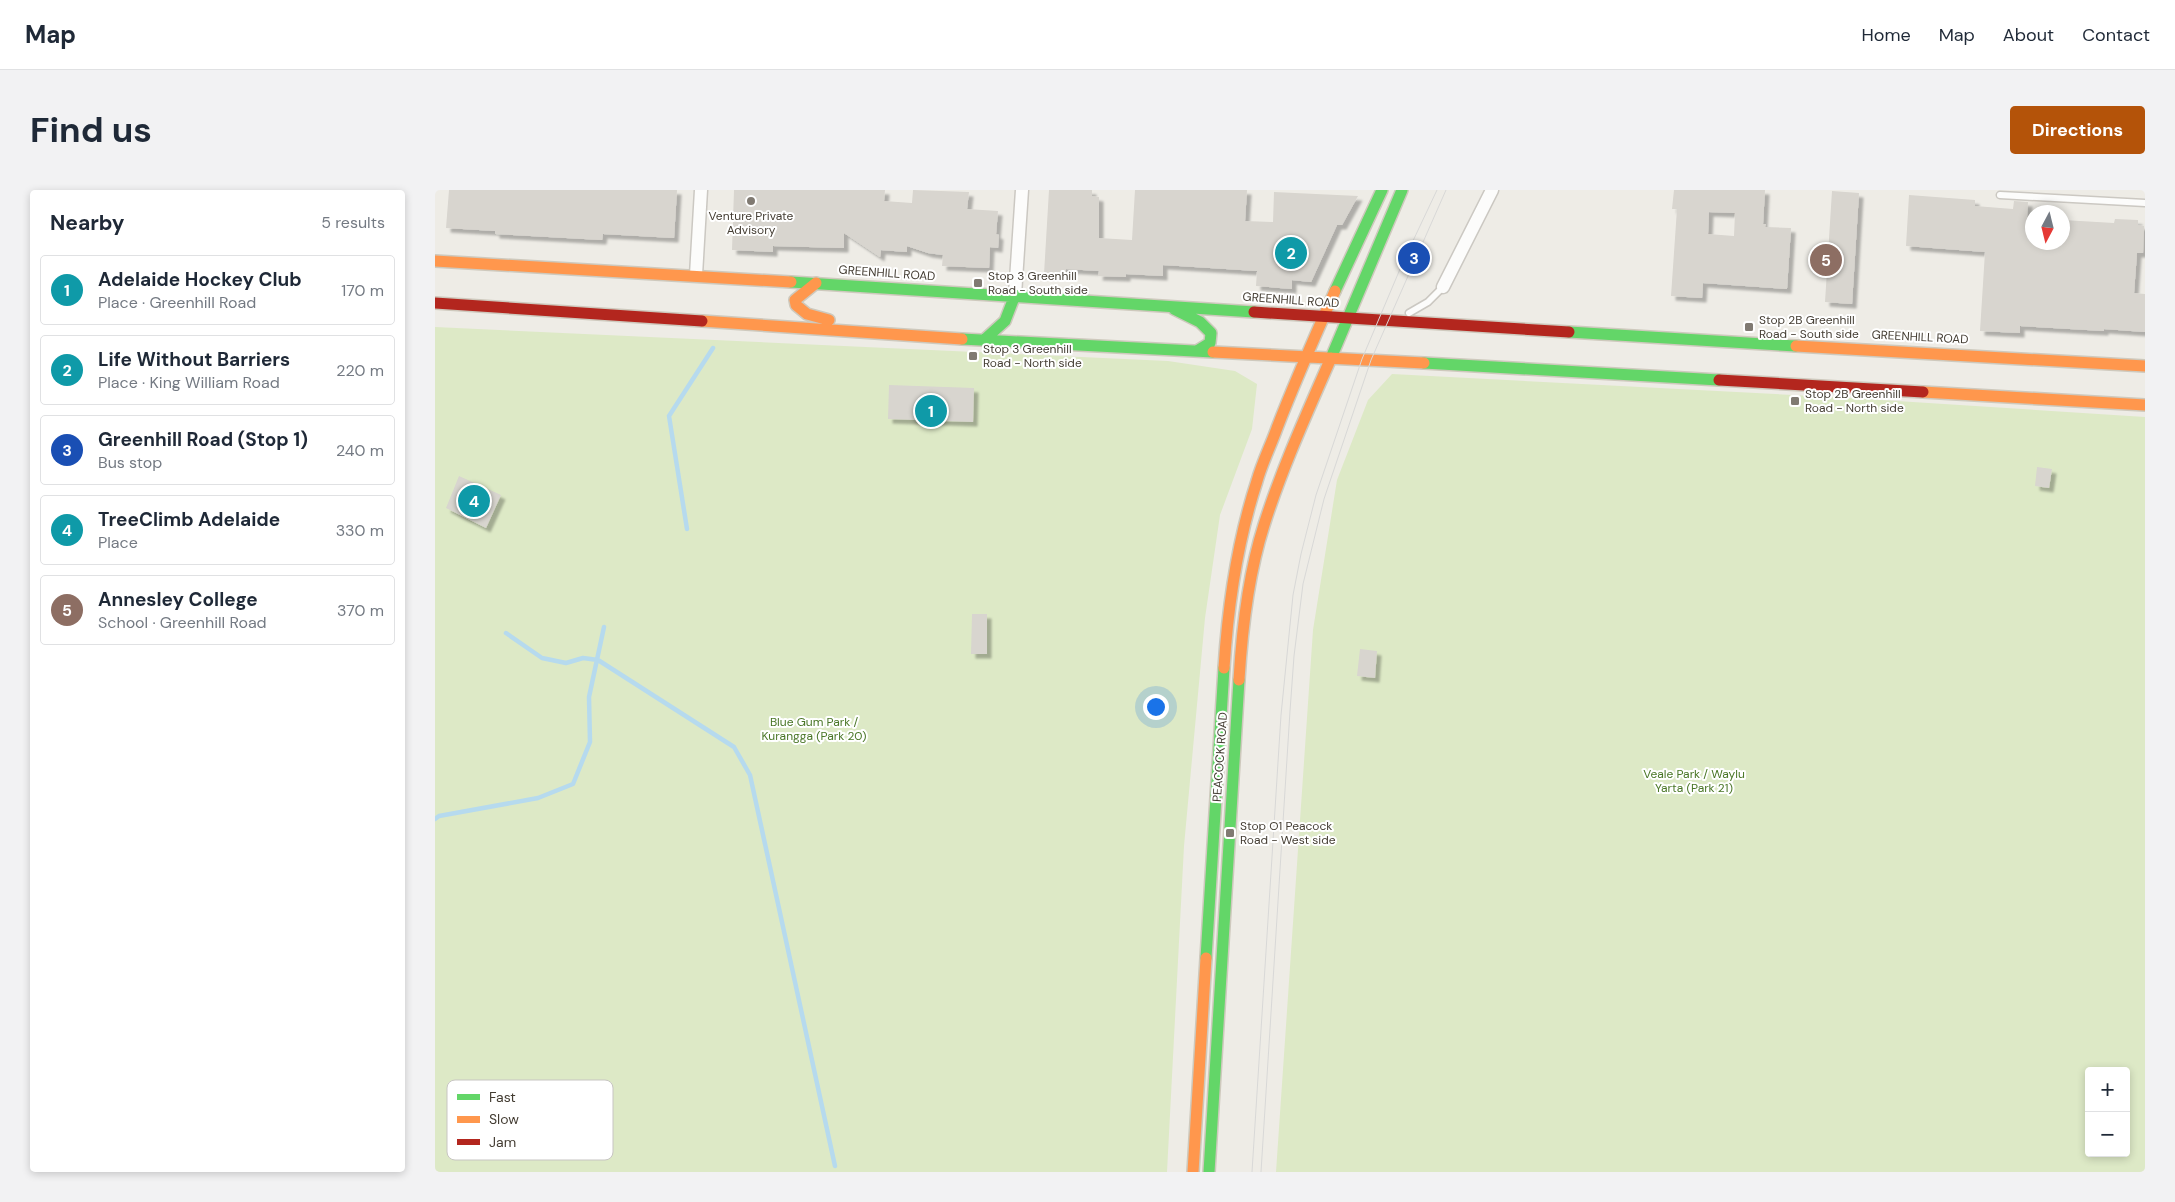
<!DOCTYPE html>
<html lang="en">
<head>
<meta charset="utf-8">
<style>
  :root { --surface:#fff; --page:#f2f2f3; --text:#1f2937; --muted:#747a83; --line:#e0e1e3; --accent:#b45309 }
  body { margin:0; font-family:"DM Sans",sans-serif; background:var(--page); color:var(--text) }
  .controls { position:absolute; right:15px; bottom:15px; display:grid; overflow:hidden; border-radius:5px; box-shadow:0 2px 8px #0003 }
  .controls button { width:45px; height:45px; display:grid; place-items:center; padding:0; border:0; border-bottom:1px solid var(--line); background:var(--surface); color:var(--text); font:25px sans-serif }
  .compass { position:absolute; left:1590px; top:15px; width:45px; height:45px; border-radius:50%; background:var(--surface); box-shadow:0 2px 8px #0003; rotate:187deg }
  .you { position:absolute; left:720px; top:516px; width:18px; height:18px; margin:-12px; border:4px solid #fff; border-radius:50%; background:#1a73e8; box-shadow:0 0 0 8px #1a73e833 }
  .badge { display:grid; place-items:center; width:32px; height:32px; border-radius:50%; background:var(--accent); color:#fff; font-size:16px; font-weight:700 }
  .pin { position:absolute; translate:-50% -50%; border:2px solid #fff; box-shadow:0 1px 5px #0006 }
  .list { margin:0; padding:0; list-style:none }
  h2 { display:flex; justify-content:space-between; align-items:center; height:65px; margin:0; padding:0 20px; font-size:21px }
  h2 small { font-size:16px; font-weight:400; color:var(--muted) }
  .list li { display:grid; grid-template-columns:32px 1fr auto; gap:15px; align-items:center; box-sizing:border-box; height:70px; margin:0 10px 10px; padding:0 10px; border:1px solid var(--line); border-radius:5px }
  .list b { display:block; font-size:19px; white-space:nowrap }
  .list p { margin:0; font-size:16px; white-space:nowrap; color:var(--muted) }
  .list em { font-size:16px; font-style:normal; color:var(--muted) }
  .map { position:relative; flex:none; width:1710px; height:982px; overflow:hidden; border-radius:5px }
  header { display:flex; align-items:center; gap:30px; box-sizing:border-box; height:70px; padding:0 25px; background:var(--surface); border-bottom:1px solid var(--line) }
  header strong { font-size:24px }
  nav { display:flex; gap:28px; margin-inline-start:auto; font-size:18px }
  .intro { display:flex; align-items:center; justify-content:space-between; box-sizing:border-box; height:120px; padding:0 30px }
  h1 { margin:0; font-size:35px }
  .button { padding:12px 22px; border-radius:5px; background:var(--accent); color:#fff; font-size:18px; font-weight:700 }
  main { display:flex; gap:30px; padding:0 30px }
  aside { flex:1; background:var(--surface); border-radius:5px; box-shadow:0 2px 8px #0003 }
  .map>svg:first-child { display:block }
  .green { fill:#dde9c6; fill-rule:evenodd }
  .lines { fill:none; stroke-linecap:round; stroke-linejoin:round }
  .stream { stroke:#b6daee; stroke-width:4.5 }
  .building { fill:#d8d5cf; fill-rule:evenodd; filter:url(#shadow) }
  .lane-casing { stroke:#cbc8c2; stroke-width:9 }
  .street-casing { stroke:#cbc8c2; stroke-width:15 }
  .fast-casing { stroke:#cec9bd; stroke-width:14 }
  .slow-casing { stroke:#cec9bd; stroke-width:14 }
  .jam-casing { stroke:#cec9bd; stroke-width:14 }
  .lane { stroke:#fcfcfb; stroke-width:6 }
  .street { stroke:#fcfcfb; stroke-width:12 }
  .fast { stroke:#63d668; stroke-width:11 }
  .slow { stroke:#ff974d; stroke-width:11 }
  .jam { stroke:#b3261e; stroke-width:11 }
  .tram { stroke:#d8d8d7; stroke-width:1 }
  .poi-dot { fill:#807a72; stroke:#fff; stroke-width:2 }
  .labels { text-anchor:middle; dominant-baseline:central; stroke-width:4; stroke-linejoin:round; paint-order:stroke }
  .poi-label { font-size:12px; fill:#443d33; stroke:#fff; text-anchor:start }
  .street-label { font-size:12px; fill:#443d33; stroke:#fff }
  .park-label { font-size:12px; fill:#497626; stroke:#fff }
  .key { fill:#fff; stroke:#c7c5c2; stroke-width:1 }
  .key-label { font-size:14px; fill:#443d33 }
</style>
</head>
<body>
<header>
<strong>Map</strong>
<nav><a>Home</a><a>Map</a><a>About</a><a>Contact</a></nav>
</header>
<div class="intro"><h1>Find us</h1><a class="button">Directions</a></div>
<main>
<aside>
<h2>Nearby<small>5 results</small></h2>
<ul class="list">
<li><span class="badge" style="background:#0f9aa8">1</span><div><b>Adelaide Hockey Club</b><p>Place · Greenhill Road</p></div><em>170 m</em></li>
<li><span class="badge" style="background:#0f9aa8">2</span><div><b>Life Without Barriers</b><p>Place · King William Road</p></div><em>220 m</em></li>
<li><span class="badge" style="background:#1a4fb4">3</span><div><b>Greenhill Road (Stop 1)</b><p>Bus stop</p></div><em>240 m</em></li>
<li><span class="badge" style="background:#0f9aa8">4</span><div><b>TreeClimb Adelaide</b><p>Place</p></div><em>330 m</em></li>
<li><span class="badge" style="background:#8d6e63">5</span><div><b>Annesley College</b><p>School · Greenhill Road</p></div><em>370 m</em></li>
</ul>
</aside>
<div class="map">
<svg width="1710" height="982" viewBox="0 0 1710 982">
  <defs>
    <filter id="shadow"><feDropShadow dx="4.5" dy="4.5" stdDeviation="1" flood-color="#0004"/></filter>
  </defs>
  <rect width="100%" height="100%" fill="#eeece6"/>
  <!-- green -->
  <path class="green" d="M 0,137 L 733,171 L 800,181 L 822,194 L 817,239 L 785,325 L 770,428 L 749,656 L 732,982 L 0,982 Z
    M 957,184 L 1415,208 L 1710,227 L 1710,982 L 841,982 L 878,440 L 902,290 L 933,210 ZM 1654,881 L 1691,881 L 1691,963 L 1654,963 Z"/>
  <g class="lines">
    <!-- stream -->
    <path class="stream" d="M 252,339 L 234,226 L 278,158
      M 71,443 L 107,468 L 131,473 L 148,468 L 163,470 L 299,557 L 315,585 L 400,976
      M 0,629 L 4,626 L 103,608 L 138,594 L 155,552 L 154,507 L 169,437"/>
  </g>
  <!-- building -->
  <path class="building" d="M 14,0 L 242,0 L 239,48 L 168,44 L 167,50 L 60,44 L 60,41 L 11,38 Z
    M 299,0 L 450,0 L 449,11 L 477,13 L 478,0 L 534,2 L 532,19 L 563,21 L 561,44 L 564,45 L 563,58 L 555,57 L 554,78 L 507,76 L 508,65 L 493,63 L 472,56 L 472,62 L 446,60 L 445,67 L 409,43 L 409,58 L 338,56 L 338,62 L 297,60 Z
    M 614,0 L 657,0 L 657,6 L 664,7 L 664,48 L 697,50 L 700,0 L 812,0 L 810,31 L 838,32 L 839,2 L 923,6 L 907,35 L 902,35 L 876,92 L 857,90 L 857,99 L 821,96 L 822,81 L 728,75 L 728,86 L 691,84 L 691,87 L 663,86 L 664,81 L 631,79 L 631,85 L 609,84 Z
    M 1239,0 L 1330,0 L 1328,34 L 1331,34 L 1330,37 L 1356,38 L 1352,99 L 1268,93 L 1267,108 L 1236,106 L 1242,19 L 1237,19 ZM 1274,22 L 1300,23 L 1299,46 L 1273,44 Z
    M 1397,1 L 1424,3 L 1417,114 L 1390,112 Z
    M 1474,5 L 1540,10 L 1540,16 L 1578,19 L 1579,11 L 1593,12 L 1592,27 L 1598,28 L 1598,52 L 1628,52 L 1628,30 L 1679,33 L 1680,29 L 1703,30 L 1703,35 L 1709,36 L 1708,63 L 1702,63 L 1699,103 L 1710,104 L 1710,142 L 1669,139 L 1669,141 L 1585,136 L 1585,143 L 1545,141 L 1550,62 L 1471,56 Z
    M 454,195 L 539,198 L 538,232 L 453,229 Z
    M 1602,277 L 1617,279 L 1614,298 L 1600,296 Z
    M 24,286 L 66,305 L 51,338 L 11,318 Z
    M 537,424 L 552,424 L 552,464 L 536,464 Z
    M 925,459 L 942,461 L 940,488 L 922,486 Z"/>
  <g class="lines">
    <!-- lane casing -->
    <g class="lane-casing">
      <path id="lane" d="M 1565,5 L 1710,13
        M 974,123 L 993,112 L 1008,97"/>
    </g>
    <!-- street casing -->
    <g class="street-casing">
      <path id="street" d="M 261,85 L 266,0
        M 1008,97 L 1057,0
        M 580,105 L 587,0"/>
    </g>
    <!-- fast casing -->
    <g class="fast-casing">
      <path id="fast" d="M 356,92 L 819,122
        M 900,101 L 947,0
        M 739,119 L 765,132 L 776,143 L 775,153 L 762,161
        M 1134,142 L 1361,156
        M 527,149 L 778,162
        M 549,150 L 570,131 L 580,105
        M 896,168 L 967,0
        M 989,173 L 1284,190
        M 771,768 L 789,478
        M 774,982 L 804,490"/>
    </g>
    <!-- slow casing -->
    <g class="slow-casing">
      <path id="slow" d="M 0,71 L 356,92
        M 381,93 L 360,110 L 361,115 L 372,124 L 394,130
        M 267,131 L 527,149
        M 1361,156 L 1710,176
        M 778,162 L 989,173
        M 1488,202 L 1710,215
        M 789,478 C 793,415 802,352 822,291 C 827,273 836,255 842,238 C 860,191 880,146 900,101
        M 804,490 C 807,438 813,385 829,335 C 847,278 872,223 896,168
        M 758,982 L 771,768"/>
    </g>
    <!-- jam casing -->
    <g class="jam-casing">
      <path id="jam" d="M 0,113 L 267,131
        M 819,122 L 1134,142
        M 1284,190 L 1488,202"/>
    </g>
    <!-- lane -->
    <use href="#lane" class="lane"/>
    <!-- street -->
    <use href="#street" class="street"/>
    <!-- fast -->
    <use href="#fast" class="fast"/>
    <!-- slow -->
    <use href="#slow" class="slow"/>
    <!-- jam -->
    <use href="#jam" class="jam"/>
    <!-- tram -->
    <path class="tram" d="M 817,982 L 846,525 L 858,405 L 866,364 L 881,305 L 927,169 L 968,72 L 1002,0
      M 826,982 L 855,521 L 859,466 L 868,394 L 889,309 L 936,170 L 1011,0"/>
  </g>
  <!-- markers -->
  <g class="poi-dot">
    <circle cx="316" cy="11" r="5"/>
    <rect x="538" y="88" width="10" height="10" rx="2.5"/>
    <rect x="1309" y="132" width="10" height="10" rx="2.5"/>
    <rect x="533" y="161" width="10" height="10" rx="2.5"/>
    <rect x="1355" y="206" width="10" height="10" rx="2.5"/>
    <rect x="790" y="638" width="10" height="10" rx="2.5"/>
  </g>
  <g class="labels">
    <!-- poi labels -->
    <g class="poi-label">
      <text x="316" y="26" text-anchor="middle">Venture Private<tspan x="316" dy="14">Advisory</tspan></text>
      <text x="553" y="86">Stop 3 Greenhill<tspan x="553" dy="14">Road - South side</tspan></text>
      <text x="1324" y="130">Stop 2B Greenhill<tspan x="1324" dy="14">Road - South side</tspan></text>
      <text x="548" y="159">Stop 3 Greenhill<tspan x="548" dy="14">Road - North side</tspan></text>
      <text x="1370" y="204">Stop 2B Greenhill<tspan x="1370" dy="14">Road - North side</tspan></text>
      <text x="805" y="636">Stop O1 Peacock<tspan x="805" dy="14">Road - West side</tspan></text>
    </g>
    <!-- street labels -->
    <g class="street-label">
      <text transform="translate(452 83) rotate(4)">GREENHILL ROAD</text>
      <text transform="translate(856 110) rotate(4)">GREENHILL ROAD</text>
      <text transform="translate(1485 147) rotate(3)">GREENHILL ROAD</text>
      <text transform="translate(785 567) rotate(-86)">PEACOCK ROAD</text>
    </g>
    <!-- park labels -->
    <g class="park-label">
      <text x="379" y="532">Blue Gum Park /<tspan x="379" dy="14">Kurangga (Park 20)</tspan></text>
      <text x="1259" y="584">Veale Park / Waylu<tspan x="1259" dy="14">Yarta (Park 21)</tspan></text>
    </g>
  </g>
  <!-- legend -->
  <rect x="12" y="890" width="166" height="80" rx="8" class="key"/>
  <rect x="22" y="904" width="23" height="6" fill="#63d668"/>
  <rect x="22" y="926" width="23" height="7" fill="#ff974d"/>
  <rect x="22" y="949" width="23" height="6" fill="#b3261e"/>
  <g class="key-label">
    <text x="54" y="912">Fast</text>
    <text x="54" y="934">Slow</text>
    <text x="54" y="957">Jam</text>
  </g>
</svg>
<div class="controls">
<button>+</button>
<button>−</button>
</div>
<svg class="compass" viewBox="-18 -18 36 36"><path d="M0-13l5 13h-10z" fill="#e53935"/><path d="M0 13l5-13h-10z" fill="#747a83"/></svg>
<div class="you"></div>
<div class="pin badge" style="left:496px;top:221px;background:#0f9aa8">1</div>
<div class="pin badge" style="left:856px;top:63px;background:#0f9aa8">2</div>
<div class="pin badge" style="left:979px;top:68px;background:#1a4fb4">3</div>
<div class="pin badge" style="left:39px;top:311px;background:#0f9aa8">4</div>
<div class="pin badge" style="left:1391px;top:70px;background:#8d6e63">5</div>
</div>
</main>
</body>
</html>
